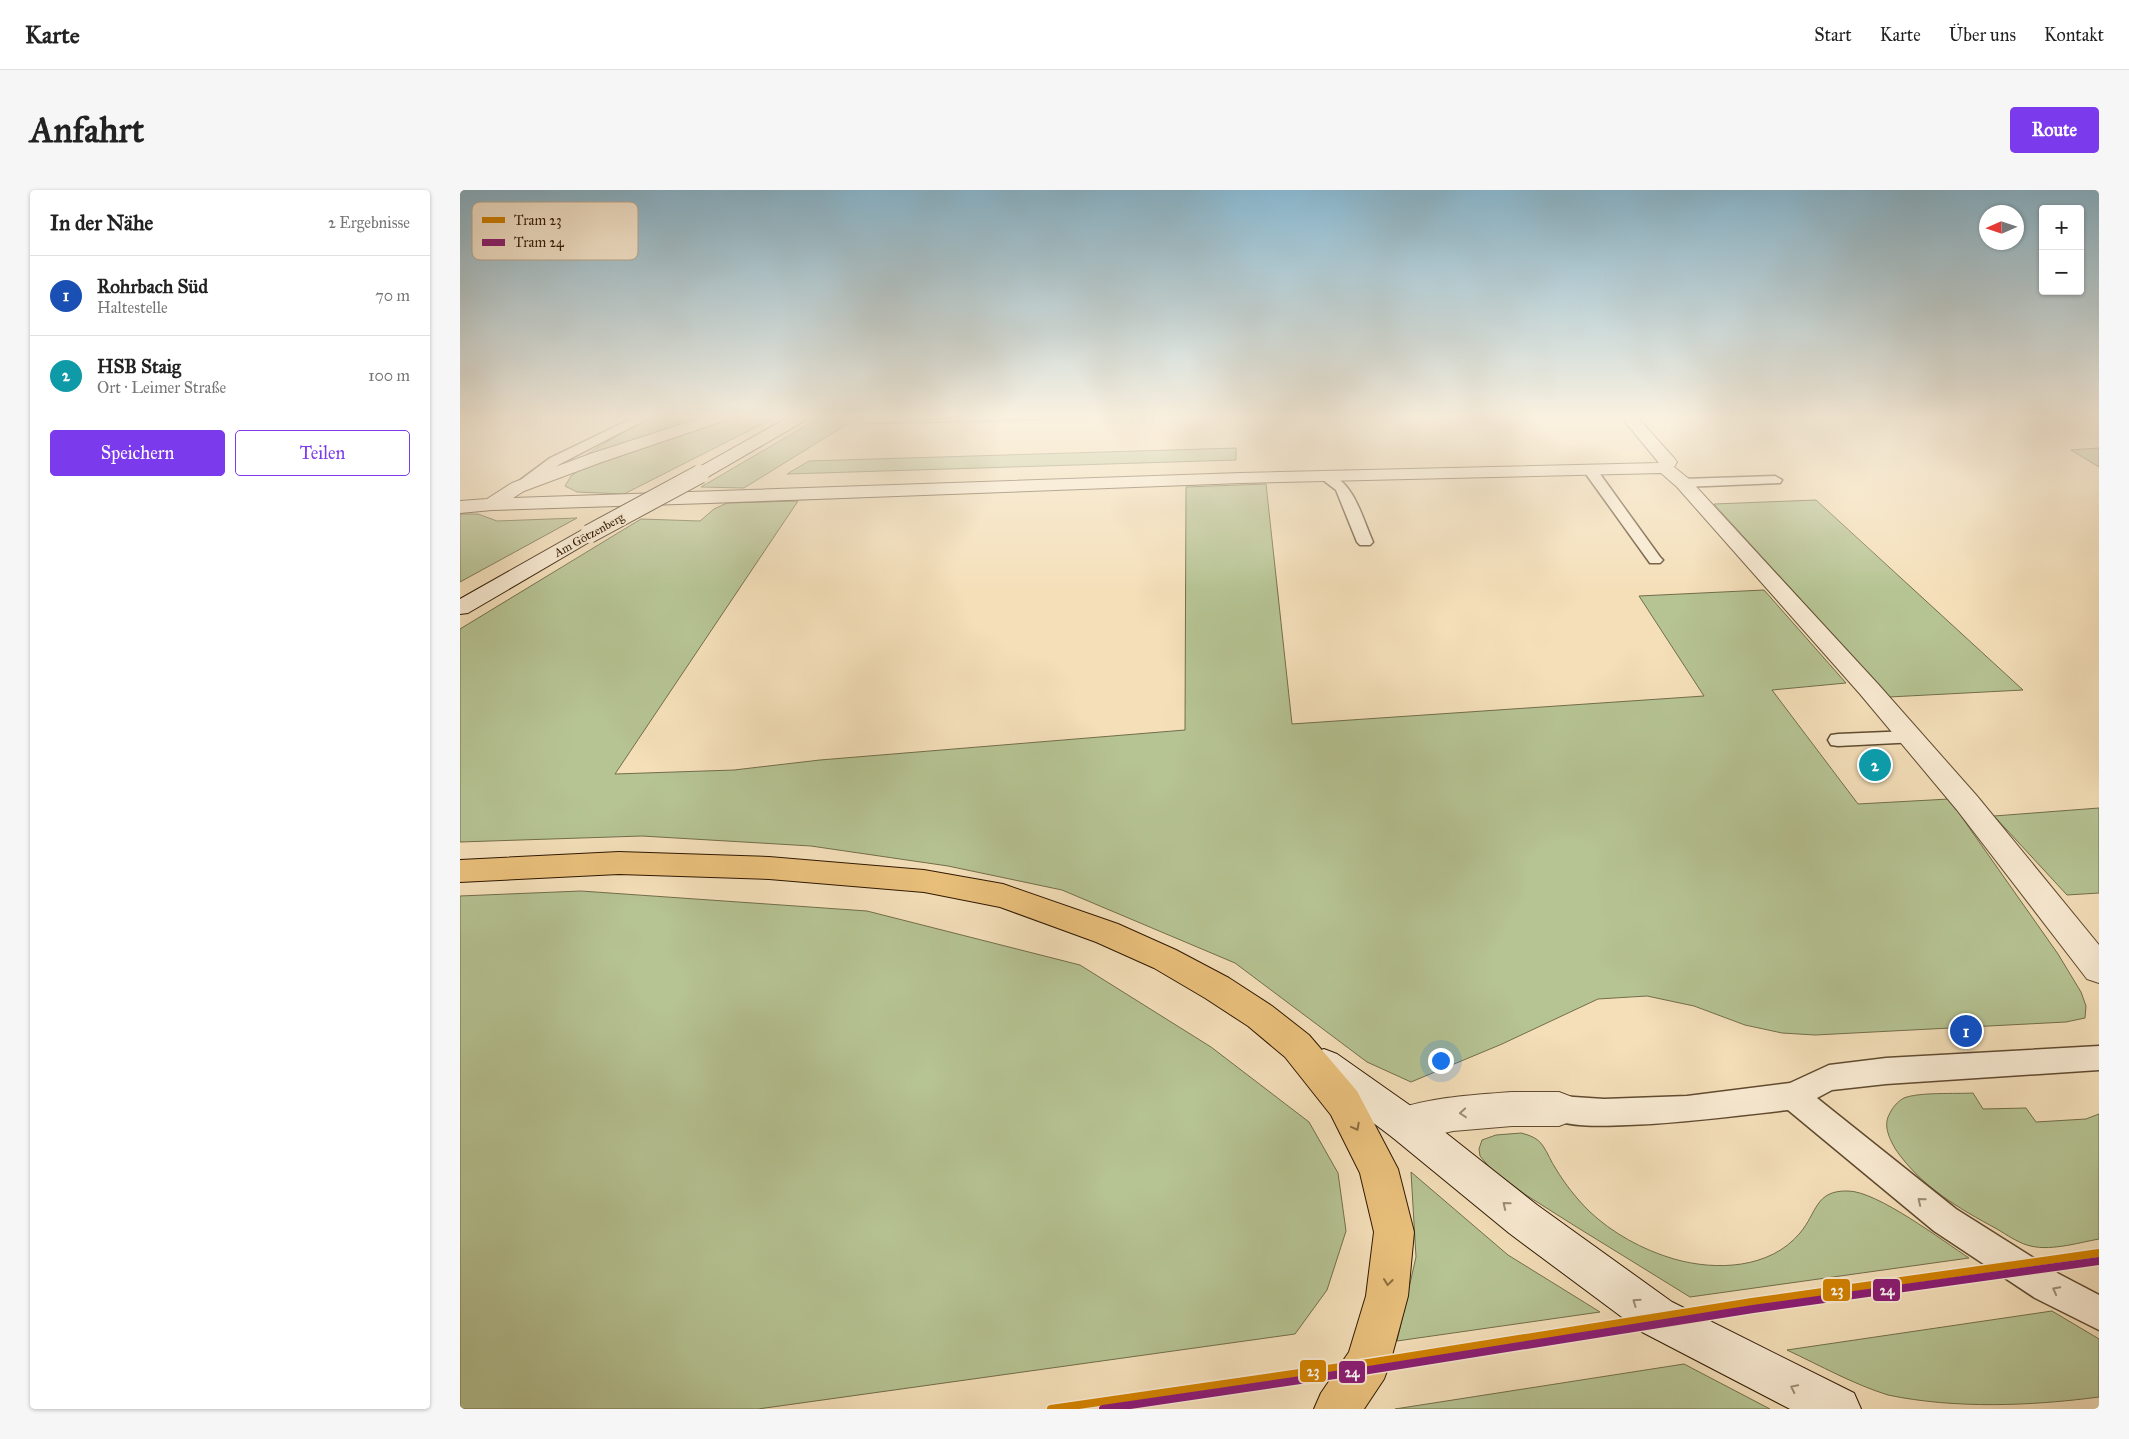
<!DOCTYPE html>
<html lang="de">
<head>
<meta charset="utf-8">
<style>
  :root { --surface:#fff; --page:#f6f6f6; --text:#222; --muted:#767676; --line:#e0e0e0; --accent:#7c3aed }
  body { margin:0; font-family:"IM FELL Great Primer",serif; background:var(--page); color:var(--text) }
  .controls { position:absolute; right:15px; top:15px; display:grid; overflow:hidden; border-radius:5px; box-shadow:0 1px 4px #0004 }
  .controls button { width:45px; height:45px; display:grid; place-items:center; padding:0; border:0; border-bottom:1px solid var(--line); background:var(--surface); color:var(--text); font:25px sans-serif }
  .compass { position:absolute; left:1519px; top:15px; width:45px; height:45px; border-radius:50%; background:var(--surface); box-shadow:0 1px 4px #0004; rotate:267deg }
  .you { position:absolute; left:980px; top:870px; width:18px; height:18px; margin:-12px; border:4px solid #fff; border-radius:50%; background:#1a73e8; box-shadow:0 0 0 8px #1a73e833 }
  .badge { display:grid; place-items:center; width:32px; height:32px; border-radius:50%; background:var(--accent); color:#fff; font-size:16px; font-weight:700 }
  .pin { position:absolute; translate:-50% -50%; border:2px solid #fff; box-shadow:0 1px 5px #0006 }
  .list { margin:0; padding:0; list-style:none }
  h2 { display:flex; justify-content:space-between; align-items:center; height:65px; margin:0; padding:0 20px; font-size:21px }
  h2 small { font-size:16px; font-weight:400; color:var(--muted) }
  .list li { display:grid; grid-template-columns:32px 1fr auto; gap:15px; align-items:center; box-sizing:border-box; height:80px; padding:0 20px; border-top:1px solid var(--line) }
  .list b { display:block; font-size:19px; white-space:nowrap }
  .list p { margin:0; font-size:16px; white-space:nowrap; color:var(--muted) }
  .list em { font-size:16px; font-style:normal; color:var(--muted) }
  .actions { display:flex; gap:10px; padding:15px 20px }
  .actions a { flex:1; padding:11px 0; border:1px solid var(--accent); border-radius:5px; text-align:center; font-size:18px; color:var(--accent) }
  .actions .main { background:var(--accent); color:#fff }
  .map { position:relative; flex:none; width:1639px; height:1219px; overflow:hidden; border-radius:5px }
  header { display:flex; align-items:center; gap:30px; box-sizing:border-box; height:70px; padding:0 25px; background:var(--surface); border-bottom:1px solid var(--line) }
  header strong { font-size:24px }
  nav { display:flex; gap:28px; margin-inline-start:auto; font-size:18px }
  .intro { display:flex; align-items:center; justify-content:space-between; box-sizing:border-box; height:120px; padding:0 30px }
  h1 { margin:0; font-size:35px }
  .button { padding:12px 22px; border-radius:5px; background:var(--accent); color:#fff; font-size:18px; font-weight:700 }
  main { display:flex; gap:30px; padding:0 30px }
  aside { flex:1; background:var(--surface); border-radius:5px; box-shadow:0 1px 4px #0004 }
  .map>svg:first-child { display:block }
  .green { fill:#b6c393; stroke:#726e4a }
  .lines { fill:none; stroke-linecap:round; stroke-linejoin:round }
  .lane-casing { stroke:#604a2f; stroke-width:3 }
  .street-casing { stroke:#604a2f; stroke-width:2 }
  .secondary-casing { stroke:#2f1801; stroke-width:2 }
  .primary-casing { stroke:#2f1801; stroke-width:2 }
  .lane { fill:#f8ead2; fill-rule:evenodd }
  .street { fill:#f8ead2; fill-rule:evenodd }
  .secondary { fill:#f8ead2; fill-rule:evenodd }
  .primary { fill:#eac07c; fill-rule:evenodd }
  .secondary-bridge-casing { stroke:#2f1801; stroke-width:20; stroke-linecap:butt }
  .secondary-bridge { stroke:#f8ead2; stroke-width:18 }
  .tram-1-casing { stroke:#f8ead2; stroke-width:11 }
  .tram-2-casing { stroke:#f8ead2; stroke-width:11 }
  .tram-1 { stroke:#d28200; stroke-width:8 }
  .tram-2 { stroke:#8b1c75; stroke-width:8 }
  .oneway { stroke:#9e8c74 }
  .oneway2 { stroke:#8c6c3e }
  .labels { text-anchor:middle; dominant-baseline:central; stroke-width:4; stroke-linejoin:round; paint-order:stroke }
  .far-street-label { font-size:12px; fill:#2f1801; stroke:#f8ead2 }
  .key { fill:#f8ead2; stroke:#bcab93; stroke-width:1 }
  .key-label { font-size:14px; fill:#2f1801 }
  .line-badge { stroke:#f8ead2; stroke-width:2 }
  .badge-label { font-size:14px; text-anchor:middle; font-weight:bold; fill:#fff }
</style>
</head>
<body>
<header>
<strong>Karte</strong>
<nav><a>Start</a><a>Karte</a><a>Über uns</a><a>Kontakt</a></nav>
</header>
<div class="intro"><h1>Anfahrt</h1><a class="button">Route</a></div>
<main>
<aside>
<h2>In der Nähe<small>2 Ergebnisse</small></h2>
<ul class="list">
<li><span class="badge" style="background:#1a4fb4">1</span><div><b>Rohrbach Süd</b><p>Haltestelle</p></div><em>70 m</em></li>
<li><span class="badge" style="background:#0f9aa8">2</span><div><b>HSB Staig</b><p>Ort · Leimer Straße</p></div><em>100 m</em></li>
</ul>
<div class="actions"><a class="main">Speichern</a><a>Teilen</a></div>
</aside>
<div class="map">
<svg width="1639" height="1219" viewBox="0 0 1639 1219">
  <rect width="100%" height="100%" fill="#f4dfb9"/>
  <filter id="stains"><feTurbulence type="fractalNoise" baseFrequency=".004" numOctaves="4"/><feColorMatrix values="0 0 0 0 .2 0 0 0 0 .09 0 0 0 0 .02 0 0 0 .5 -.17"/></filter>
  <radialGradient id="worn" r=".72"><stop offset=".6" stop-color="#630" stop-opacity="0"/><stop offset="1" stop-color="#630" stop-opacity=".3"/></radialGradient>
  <!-- green -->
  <path class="green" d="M 193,228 L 245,228 L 122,267 L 172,237 Z
    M 267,228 L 314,228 L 164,304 L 117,302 L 105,296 L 111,286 L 131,272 Z
    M 359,228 L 397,228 L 284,298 L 241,297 Z
    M 414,228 L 690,228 L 405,234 Z
    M 776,258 L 776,270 L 327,284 L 349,271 Z
    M 1639,258 L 1639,277 L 1611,260 Z
    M 806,294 L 832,534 L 1244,506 L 1179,406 L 1304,400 L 1386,493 L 1312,500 L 1398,614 L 1489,609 L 1598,764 L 1621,802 L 1626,816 L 1625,828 L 1606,832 L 1355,845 L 1322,843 L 1285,835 L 1234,816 L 1187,806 L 1138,809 L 1042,854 L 951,892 L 907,872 L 775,773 L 602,700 L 488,676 L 351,656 L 182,646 L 0,652 L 0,439 L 181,329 L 240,331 L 254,319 L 267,313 L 338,311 L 155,584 L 274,580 L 360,570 L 725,540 L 726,297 Z
    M 1356,310 L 1563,500 L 1429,507 L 1254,314 Z
    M 0,324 L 18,324 L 37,331 L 117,328 L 0,392 Z
    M 1639,618 L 1639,703 L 1607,705 L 1534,626 Z
    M 121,701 L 407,721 L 620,775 L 751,857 L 849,932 L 878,983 L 886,1041 L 867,1100 L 835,1144 L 298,1219 L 0,1219 L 0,706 Z
    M 1513,903 L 1523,919 L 1566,918 L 1576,932 L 1626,929 L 1639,924 L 1639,1049 C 1617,1053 1588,1062 1567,1055 C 1557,1052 1547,1045 1537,1039 C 1498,1018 1462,997 1436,960 C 1430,950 1423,936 1429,925 C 1432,918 1438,911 1444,908 C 1459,902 1496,904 1513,903 Z
    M 1061,943 C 1069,945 1078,948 1083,956 C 1088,963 1091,972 1096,979 C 1105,994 1116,1008 1129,1021 C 1152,1043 1183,1060 1214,1069 C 1256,1081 1310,1079 1340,1043 C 1357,1023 1355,1000 1388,1001 C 1417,1001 1483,1051 1509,1068 L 1230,1107 L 1115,1036 L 1066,1005 L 1031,979 L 1020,966 L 1019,959 L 1022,950 L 1036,945 Z
    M 951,982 L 1048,1065 L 1140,1122 L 937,1151 L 956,1067 Z
    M 1592,1121 L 1639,1149 L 1639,1207 C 1571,1216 1495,1219 1428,1205 C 1393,1194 1361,1176 1327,1160 Z
    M 1224,1174 L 1310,1219 L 935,1219 Z"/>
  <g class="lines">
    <!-- lane casing -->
    <g class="lane-casing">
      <path id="lane" d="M 173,228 L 189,228 L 100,274 L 63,300 L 58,301 L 51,297 L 90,268 Z
        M 1130,276 L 1135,277 L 1200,367 L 1203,370 L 1200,373 L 1190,373 L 1123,280 Z
        M 866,283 C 894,290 902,328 913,352 L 910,355 L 900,355 L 897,352 L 876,300 L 859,287 Z
        M 1315,286 L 1322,290 L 1320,293 L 1223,297 L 1216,293 L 1223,289 Z
        M 1450,541 L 1457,542 L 1460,547 L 1457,552 L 1378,556 L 1371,555 L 1368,550 L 1371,545 L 1378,544 Z
        M 1639,856 L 1639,880 L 1426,894 L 1372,900 L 1357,908 L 1496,1019 L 1599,1084 L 1639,1105 L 1639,1140 L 1575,1108 L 1474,1041 L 1328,920 C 1275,926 1222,933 1168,935 C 1143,936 1113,938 1089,928 L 1085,919 L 1089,910 L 1099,906 L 1144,909 L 1227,906 L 1330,893 L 1369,875 L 1426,868 Z"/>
    </g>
    <!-- street casing -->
    <g class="street-casing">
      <path id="street" d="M 241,228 L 265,228 L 263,231 L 142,272 L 64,301 L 53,308 L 781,283 L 1199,273 L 1162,228 L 1178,228 L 1214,268 L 1217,272 L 1214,277 L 1229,289 L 1418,494 L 1517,606 L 1639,755 L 1639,793 L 1627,789 L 1497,620 L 1400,504 L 1217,297 L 1201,283 L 781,293 L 249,313 L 32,320 L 0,323 L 0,311 L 27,309 L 52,293 L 130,264 Z
        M 1052,902 L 1099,902 L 1112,907 L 1118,919 L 1112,931 L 1099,936 L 1052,936 L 993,941 L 945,952 L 932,947 L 926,934 L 932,921 C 970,907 1012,905 1052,902 Z"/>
    </g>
    <!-- secondary casing -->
    <g class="secondary-casing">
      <path id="secondary" d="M 327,228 L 346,228 L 344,231 L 246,288 L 240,289 L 234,288 L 231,284 L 234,280 Z
        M 129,338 L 136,340 L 139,344 L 136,348 L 8,423 L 0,424 L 0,409 L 122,340 Z
        M 864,859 L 877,864 L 958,921 L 1077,1015 L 1212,1112 L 1394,1203 L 1401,1219 L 1330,1219 L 1182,1142 L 1049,1043 L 932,947 L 851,886 L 846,875 L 851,864 Z"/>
    </g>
    <!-- primary casing -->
    <g class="primary-casing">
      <path id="primary" d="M 159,662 L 309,667 L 464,680 L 543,694 L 658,734 L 716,760 L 769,788 L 812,816 L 849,845 L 897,901 L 938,979 L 954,1042 L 948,1106 L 930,1173 L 924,1189 L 904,1219 L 854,1219 L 861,1203 L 889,1162 L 906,1106 L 914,1042 L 900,983 L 871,925 L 825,867 L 788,836 L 745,808 L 694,778 L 636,752 L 540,717 L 464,702 L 309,689 L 159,684 L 0,692 L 0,670 Z"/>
    </g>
    <!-- lane -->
    <use href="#lane" class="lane"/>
    <!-- street -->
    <use href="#street" class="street"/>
    <!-- secondary -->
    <use href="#secondary" class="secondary"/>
    <!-- primary -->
    <use href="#primary" class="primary"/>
    <!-- secondary-bridge casing -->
    <g class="secondary-bridge-casing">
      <path id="secondary-bridge" d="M 129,344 L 240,284"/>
    </g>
    <!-- secondary-bridge -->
    <use href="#secondary-bridge" class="secondary-bridge"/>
    <!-- tram-1 casing -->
    <g class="tram-1-casing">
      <path id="tram-1" d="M 591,1219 L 908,1173 L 1292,1112 L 1639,1063"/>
    </g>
    <!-- tram-2 casing -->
    <g class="tram-2-casing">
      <path id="tram-2" d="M 643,1219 L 909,1180 L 1293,1119 L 1639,1071"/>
    </g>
    <!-- tram-1 -->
    <use href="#tram-1" class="tram-1"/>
    <!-- tram-2 -->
    <use href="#tram-2" class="tram-2"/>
  </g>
  <!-- one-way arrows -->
  <defs><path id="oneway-chevron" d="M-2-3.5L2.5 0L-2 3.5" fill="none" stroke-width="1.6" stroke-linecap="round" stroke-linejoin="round" transform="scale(1.25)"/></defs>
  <g class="oneway">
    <use href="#oneway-chevron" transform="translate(1003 923) rotate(175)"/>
    <use href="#oneway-chevron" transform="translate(1461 1011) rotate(-141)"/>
    <use href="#oneway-chevron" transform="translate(1046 1015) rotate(-141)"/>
    <use href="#oneway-chevron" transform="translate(1596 1100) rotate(-152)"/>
    <use href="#oneway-chevron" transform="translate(1176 1112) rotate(-145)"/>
    <use href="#oneway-chevron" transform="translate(1334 1198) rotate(-154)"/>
  </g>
  <g class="oneway2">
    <use href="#oneway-chevron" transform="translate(896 937) rotate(62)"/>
    <use href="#oneway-chevron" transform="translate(928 1092) rotate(97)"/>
  </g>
  <!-- sky -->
  <linearGradient id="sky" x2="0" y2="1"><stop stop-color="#89b8d0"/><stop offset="0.57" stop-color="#faf1e0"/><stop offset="1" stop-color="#faf1e0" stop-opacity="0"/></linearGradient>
  <rect width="1639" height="399" fill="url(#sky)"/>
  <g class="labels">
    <!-- far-street labels -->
    <g class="far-street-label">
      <text transform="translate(129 345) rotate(-29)">Am Götzenberg</text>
    </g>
  </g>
  <!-- legend -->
  <rect x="12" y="12" width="166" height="58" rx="8" class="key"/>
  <rect x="22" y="27" width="23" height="6" fill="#d28200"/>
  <rect x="22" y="49" width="23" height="7" fill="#8b1c75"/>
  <g class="key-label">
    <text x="54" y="35">Tram 23</text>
    <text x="54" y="57">Tram 24</text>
  </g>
  <g class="line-badge">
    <rect x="1362" y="1088" width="29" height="24" rx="5" fill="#d28200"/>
    <rect x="1412" y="1088" width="29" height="24" rx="5" fill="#8b1c75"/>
    <rect x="839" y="1169" width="28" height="24" rx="5" fill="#d28200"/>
    <rect x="878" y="1170" width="28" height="24" rx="5" fill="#8b1c75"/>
  </g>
  <g class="badge-label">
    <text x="1377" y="1105">23</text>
    <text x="1427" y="1105">24</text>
    <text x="853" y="1186">23</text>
    <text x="892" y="1187">24</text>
  </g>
  <rect width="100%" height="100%" filter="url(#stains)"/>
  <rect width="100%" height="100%" fill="url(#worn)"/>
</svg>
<div class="controls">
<button>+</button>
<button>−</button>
</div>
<svg class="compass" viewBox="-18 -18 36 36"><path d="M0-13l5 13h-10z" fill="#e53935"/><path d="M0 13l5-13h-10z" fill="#767676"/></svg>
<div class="you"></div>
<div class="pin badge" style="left:1506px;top:841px;background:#1a4fb4">1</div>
<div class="pin badge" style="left:1415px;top:575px;background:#0f9aa8">2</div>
</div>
</main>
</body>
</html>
